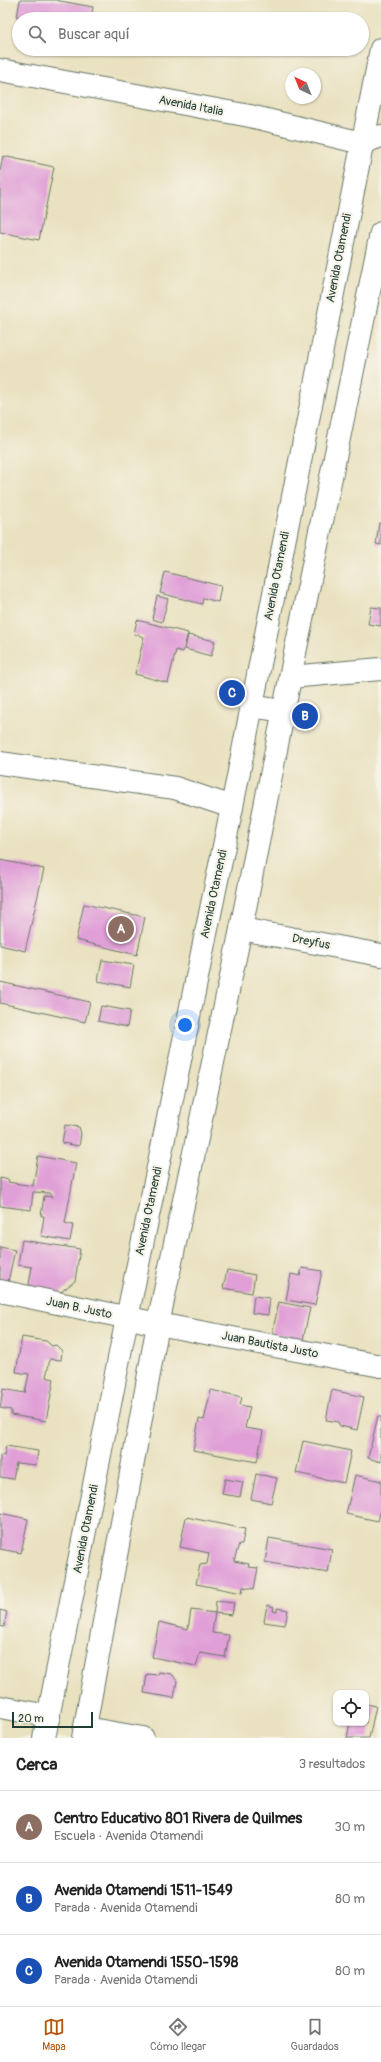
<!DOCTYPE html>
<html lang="es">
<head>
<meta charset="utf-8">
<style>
  :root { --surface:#fff; --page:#f2f2f2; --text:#222; --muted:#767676; --line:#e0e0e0; --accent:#b45309 }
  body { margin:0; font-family:Pangolin,sans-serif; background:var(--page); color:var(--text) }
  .controls { position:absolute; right:12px; bottom:12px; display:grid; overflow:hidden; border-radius:8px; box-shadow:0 1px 3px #0004 }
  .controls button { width:36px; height:36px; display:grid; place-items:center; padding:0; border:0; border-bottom:1px solid var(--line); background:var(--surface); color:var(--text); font:20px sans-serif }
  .compass { position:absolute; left:285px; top:68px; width:36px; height:36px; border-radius:50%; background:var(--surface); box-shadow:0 1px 3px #0004; rotate:317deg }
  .scale { position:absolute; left:12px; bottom:10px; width:81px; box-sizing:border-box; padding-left:4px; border:2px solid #1f3d34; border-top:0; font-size:11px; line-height:14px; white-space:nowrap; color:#1f3d34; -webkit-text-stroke:3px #f7f3e8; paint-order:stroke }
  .you { position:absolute; left:185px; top:1025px; width:14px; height:14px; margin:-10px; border:3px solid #fff; border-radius:50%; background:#1a73e8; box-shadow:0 0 0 6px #1a73e833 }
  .badge { display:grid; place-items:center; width:26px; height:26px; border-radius:50%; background:var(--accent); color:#fff; font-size:13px; font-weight:700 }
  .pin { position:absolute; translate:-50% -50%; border:2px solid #fff; box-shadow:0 1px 4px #0006 }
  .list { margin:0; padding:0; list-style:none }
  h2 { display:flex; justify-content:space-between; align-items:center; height:52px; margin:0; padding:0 16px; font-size:17px }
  h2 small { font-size:13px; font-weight:400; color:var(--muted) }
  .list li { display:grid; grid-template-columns:26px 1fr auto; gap:12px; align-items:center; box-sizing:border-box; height:72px; padding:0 16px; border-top:1px solid var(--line) }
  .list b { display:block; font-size:15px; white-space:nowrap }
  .list p { margin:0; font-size:13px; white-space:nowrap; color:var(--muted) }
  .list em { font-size:13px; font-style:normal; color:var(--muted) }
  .icon { flex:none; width:22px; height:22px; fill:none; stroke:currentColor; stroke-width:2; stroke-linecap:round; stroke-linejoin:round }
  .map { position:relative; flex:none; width:381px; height:1738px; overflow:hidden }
  .search { position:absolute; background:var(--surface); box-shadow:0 1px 3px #0004; left:12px; right:12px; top:12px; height:44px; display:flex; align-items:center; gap:10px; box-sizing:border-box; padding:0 14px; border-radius:22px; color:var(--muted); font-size:15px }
  .sheet { height:268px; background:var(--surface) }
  nav { display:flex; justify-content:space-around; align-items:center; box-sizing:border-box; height:56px; border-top:1px solid var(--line); background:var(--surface); font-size:11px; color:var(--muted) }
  nav a { display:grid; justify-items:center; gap:2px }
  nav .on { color:var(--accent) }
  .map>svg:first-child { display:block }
  .building { fill:#e09fd7 }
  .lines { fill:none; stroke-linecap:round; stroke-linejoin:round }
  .minor-casing { stroke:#667665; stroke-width:24 }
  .major-casing { stroke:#667665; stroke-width:24 }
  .minor { stroke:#fff; stroke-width:22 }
  .major { stroke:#fff; stroke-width:22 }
  .labels { text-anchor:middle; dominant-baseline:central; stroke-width:4; stroke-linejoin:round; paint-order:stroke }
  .street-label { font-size:12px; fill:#1f3d34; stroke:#f7f3e8 }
</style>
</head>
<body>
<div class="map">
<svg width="381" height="1738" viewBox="0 0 381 1738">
  <rect width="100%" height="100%" fill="#f7f3e8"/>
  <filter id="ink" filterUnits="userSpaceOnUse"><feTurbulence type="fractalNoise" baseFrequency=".025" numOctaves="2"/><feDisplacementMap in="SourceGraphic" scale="8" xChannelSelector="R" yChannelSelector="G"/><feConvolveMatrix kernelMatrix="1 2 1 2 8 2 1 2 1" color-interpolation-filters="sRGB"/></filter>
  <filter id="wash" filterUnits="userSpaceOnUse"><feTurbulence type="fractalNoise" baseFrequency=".012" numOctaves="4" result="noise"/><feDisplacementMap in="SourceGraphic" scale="16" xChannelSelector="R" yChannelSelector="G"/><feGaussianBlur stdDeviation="0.9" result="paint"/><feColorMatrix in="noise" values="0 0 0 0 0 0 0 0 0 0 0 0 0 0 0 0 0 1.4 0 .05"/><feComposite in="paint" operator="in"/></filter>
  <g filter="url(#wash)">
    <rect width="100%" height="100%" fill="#e9e1bf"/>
    <g id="blocks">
      <!-- building -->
      <path class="building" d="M 20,0 L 55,0 L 93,7 L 91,19 L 30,19 L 17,17 Z
        M 3,156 L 54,167 L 39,240 L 0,232 L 0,171 Z
        M 379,523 L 381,523 L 381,545 L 376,544 Z
        M 165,572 L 221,586 L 218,602 L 203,598 L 202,604 L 160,593 Z
        M 157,596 L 168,599 L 162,622 L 152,619 Z
        M 371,607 L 381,608 L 381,626 L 368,624 Z
        M 137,620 L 188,633 L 183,652 L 176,650 L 168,683 L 135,674 L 144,637 L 134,634 Z
        M 188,635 L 215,641 L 211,656 L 185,649 Z
        M 0,860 L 44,869 L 25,951 L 0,945 Z
        M 84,904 L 145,917 L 137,955 L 76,940 Z
        M 102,960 L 134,965 L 130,987 L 98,981 Z
        M 0,982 L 90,1002 L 85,1022 L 0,1003 Z
        M 101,1006 L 130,1011 L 127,1027 L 98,1021 Z
        M 65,1125 L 79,1127 L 81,1134 L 79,1146 L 62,1143 Z
        M 38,1156 L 76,1163 L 65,1223 L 73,1225 L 70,1241 L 41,1236 L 44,1216 L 41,1216 L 44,1196 L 53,1197 L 50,1193 L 33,1192 L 31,1210 L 0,1206 L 0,1178 L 9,1180 L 8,1182 L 33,1186 Z
        M 22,1240 L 80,1249 L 75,1281 L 57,1295 L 28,1290 L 32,1267 L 18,1265 Z
        M 0,1247 L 15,1250 L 8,1282 L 0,1280 Z
        M 302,1268 L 322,1271 L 315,1305 L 286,1300 L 291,1274 L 300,1276 Z
        M 227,1270 L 255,1275 L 252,1293 L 223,1288 Z
        M 254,1296 L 270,1298 L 268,1315 L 252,1313 Z
        M 279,1302 L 310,1308 L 303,1340 L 272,1334 Z
        M 22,1337 L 46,1341 L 52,1346 L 56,1345 L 62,1351 L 61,1360 L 50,1359 L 46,1377 L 54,1379 L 46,1421 L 11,1415 L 11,1410 L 0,1408 L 3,1389 L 25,1393 L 29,1374 L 16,1372 Z
        M 211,1390 L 242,1397 L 240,1405 L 250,1407 L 245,1428 L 263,1431 L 257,1462 L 193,1450 L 199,1419 L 204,1420 Z
        M 332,1390 L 364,1397 L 357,1430 L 340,1426 L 338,1422 L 326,1420 Z
        M 378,1416 L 381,1416 L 381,1462 L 368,1458 Z
        M 303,1441 L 351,1451 L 344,1483 L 296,1473 Z
        M 6,1446 L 38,1451 L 36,1465 L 16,1463 L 13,1479 L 0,1477 L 0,1455 L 4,1456 Z
        M 256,1474 L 277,1478 L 271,1503 L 251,1499 Z
        M 355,1475 L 381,1481 L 381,1510 L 378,1521 L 346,1514 Z
        M 225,1479 L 243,1482 L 240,1497 L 222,1494 Z
        M 0,1513 L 28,1519 L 21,1553 L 0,1549 Z
        M 186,1517 L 245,1529 L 242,1544 L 239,1544 L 234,1561 L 249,1564 L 248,1567 L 258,1568 L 254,1589 L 243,1587 L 242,1593 L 196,1584 L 200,1565 L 207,1564 L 209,1553 L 180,1547 Z
        M 269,1538 L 332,1549 L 328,1573 L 265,1562 Z
        M 216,1601 L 234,1603 L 232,1615 L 215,1613 Z
        M 267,1605 L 274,1607 L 273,1611 L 277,1612 L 277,1608 L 288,1610 L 285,1625 L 264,1622 Z
        M 0,1610 L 7,1612 L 4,1627 L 0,1626 Z
        M 191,1610 L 215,1613 L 212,1633 L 229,1635 L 225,1657 L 200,1653 L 196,1666 L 152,1657 L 159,1622 L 188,1629 Z
        M 159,1672 L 172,1674 L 177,1681 L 174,1698 L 144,1693 L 147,1674 L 158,1675 Z
        M 366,1704 L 376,1706 L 369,1738 L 347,1738 L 350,1723 L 366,1723 Z"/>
    </g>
  </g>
  <g filter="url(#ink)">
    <use href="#blocks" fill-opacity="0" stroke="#667665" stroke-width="1"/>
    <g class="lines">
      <!-- minor casing -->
      <g class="minor-casing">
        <path id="minor" d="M 0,70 L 250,116 L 362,143 L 381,136
          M 290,677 L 381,669
          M 251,706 L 283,711
          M 0,763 L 175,788 L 232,807
          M 241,929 L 381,955
          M 0,1291 L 158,1324 L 381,1366
          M 0,1707 L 49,1716
          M 85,1728 L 143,1738"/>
      </g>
      <!-- major casing -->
      <g class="major-casing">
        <path id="major" d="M 44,1738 L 127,1318 L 232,807 L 381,49
          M 83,1738 L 158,1324 L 241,929 L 295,653 L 381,233"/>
      </g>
      <!-- minor -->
      <use href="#minor" class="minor"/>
      <!-- major -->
      <use href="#major" class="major"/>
    </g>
  </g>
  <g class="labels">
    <!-- street labels -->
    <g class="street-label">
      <text transform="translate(191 106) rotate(11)">Avenida Italia</text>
      <text transform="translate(339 258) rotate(-79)">Avenida Otamendi</text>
      <text transform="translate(277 576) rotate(-79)">Avenida Otamendi</text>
      <text transform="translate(214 894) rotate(-78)">Avenida Otamendi</text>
      <text transform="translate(311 942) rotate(11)">Dreyfus</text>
      <text transform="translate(149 1211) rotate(-78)">Avenida Otamendi</text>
      <text transform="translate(79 1308) rotate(12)">Juan B. Justo</text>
      <text transform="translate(270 1345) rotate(11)">Juan Bautista Justo</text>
      <text transform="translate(86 1529) rotate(-79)">Avenida Otamendi</text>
    </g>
  </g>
</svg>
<div class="controls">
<button><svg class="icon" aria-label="locate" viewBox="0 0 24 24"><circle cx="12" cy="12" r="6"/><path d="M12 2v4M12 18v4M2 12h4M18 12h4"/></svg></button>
</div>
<svg class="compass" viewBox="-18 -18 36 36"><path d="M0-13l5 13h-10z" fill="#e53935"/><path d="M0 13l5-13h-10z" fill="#767676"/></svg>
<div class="scale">20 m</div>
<div class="you"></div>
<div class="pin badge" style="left:121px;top:929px;background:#8d6e63">A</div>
<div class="pin badge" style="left:305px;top:716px;background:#1a4fb4">B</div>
<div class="pin badge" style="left:232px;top:693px;background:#1a4fb4">C</div>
<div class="search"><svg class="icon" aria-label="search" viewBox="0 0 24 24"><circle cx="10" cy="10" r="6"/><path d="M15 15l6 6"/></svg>Buscar aquí</div>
</div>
<section class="sheet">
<h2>Cerca<small>3 resultados</small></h2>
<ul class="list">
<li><span class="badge" style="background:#8d6e63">A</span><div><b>Centro Educativo 801 Rivera de Quilmes</b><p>Escuela · Avenida Otamendi</p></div><em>30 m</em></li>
<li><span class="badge" style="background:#1a4fb4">B</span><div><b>Avenida Otamendi 1511-1549</b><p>Parada · Avenida Otamendi</p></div><em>80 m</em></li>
<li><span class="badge" style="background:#1a4fb4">C</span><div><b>Avenida Otamendi 1550-1598</b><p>Parada · Avenida Otamendi</p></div><em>80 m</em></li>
</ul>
</section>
<nav>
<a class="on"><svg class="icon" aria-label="map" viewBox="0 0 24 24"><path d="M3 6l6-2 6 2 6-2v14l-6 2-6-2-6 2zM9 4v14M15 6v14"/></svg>Mapa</a>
<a><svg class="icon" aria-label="directions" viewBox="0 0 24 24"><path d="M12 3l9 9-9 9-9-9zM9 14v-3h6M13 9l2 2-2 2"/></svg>Cómo llegar</a>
<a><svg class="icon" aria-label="saved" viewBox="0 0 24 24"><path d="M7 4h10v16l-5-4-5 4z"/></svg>Guardados</a>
</nav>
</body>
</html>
